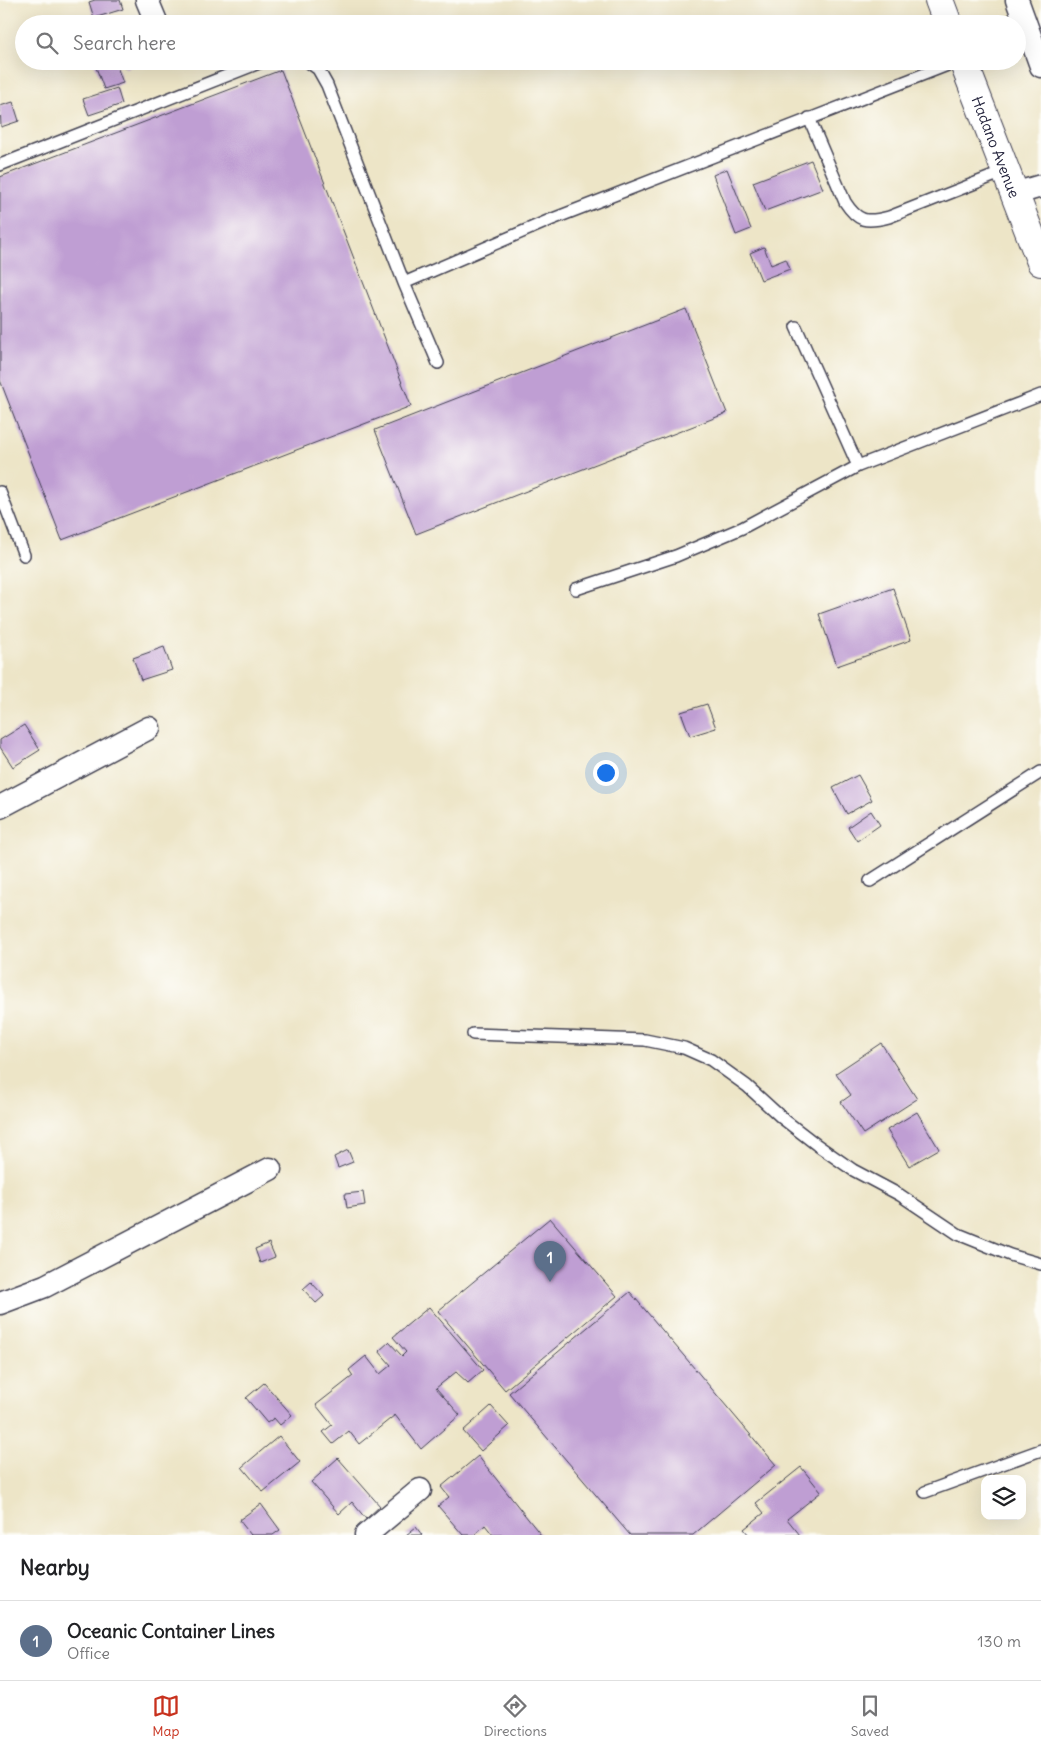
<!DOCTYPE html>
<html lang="en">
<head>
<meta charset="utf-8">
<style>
  :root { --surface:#fff; --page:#f2f2f2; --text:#202124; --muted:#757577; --line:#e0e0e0; --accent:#c8321e }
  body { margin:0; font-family:Delius,sans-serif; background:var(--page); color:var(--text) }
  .controls { position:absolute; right:15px; bottom:15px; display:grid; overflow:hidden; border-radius:10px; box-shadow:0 5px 20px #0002 }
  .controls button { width:45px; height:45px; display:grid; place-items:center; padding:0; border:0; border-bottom:1px solid var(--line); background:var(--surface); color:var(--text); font:25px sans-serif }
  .you { position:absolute; left:605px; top:772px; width:18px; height:18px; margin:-12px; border:4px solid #fff; border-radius:50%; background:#1a73e8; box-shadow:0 0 0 8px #1a73e833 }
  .badge { display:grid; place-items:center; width:32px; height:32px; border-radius:50%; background:var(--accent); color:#fff; font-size:16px; font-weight:700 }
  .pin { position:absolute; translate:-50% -41px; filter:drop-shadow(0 1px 2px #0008) }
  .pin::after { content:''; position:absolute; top:26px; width:18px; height:15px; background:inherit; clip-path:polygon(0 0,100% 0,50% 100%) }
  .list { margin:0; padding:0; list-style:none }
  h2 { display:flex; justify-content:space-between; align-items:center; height:65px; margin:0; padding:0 20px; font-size:21px }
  h2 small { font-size:16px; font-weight:400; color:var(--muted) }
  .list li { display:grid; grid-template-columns:32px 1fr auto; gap:15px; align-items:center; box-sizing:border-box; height:80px; padding:0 20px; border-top:1px solid var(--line) }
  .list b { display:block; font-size:19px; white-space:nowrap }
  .list p { margin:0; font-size:16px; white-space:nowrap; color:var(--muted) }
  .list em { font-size:16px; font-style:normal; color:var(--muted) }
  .icon { flex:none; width:28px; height:28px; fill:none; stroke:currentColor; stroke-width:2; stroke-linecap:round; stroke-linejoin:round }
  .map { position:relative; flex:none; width:1041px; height:1535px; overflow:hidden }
  .search { position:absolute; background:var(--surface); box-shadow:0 5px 20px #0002; left:15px; right:15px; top:15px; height:55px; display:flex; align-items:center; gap:12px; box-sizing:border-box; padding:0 18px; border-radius:28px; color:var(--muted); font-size:19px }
  .sheet { height:145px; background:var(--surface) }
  nav { display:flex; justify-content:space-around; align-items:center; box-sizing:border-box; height:70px; border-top:1px solid var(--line); background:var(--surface); font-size:14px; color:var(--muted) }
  nav a { display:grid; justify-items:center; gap:2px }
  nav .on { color:var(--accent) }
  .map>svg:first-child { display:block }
  .building { fill:#bf9ed3 }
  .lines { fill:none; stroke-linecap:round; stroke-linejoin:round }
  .lane-casing { stroke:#403f50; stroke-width:14 }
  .street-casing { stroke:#403f50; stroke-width:25 }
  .primary-casing { stroke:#403f50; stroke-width:30 }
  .lane { stroke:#fff; stroke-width:11 }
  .street { stroke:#fff; stroke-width:22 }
  .primary { stroke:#fff; stroke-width:28 }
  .labels { text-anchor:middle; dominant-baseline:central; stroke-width:4; stroke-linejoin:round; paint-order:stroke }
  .street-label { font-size:15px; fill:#22223b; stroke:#fdfcf7 }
</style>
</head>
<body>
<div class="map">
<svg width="1041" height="1535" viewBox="0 0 1041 1535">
  <rect width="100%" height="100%" fill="#fdfcf7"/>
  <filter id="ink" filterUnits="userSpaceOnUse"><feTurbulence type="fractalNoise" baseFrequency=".02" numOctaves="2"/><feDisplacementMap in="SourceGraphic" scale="10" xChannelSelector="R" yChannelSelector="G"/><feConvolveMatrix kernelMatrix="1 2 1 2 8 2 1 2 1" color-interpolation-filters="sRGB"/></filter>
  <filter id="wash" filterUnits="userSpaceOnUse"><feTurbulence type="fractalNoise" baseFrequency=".0096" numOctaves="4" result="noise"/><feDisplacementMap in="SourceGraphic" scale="20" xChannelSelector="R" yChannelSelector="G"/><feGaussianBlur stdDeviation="1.12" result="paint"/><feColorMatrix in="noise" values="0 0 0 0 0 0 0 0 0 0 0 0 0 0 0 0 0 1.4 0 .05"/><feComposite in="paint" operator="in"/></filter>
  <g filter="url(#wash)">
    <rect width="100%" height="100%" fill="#ede5c7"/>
    <g id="blocks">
      <!-- building -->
      <path class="building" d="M 95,0 L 120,0 L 123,9 L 94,18 L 89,2 Z
        M 255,16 L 257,24 L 236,24 L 236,22 Z
        M 115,61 L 123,83 L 104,89 L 94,62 Z
        M 123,61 L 143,61 L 143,62 L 125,68 Z
        M 281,70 L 411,406 L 62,540 L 0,380 L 0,177 Z
        M 117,88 L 122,104 L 89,115 L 83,99 Z
        M 13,102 L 19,121 L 1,127 L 0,106 Z
        M 811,160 L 823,189 L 765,211 L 753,182 Z
        M 727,169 L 751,229 L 736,235 L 713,175 Z
        M 764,247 L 771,265 L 786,259 L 790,269 L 761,280 L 750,253 Z
        M 686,309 L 727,413 L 416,534 L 375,430 Z
        M 893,588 L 911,640 L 837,666 L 819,614 Z
        M 164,647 L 172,670 L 141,680 L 133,658 Z
        M 707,704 L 716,728 L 690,736 L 681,712 Z
        M 24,725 L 40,750 L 13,767 L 0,747 L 0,740 Z
        M 858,775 L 872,800 L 847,814 L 833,788 Z
        M 871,811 L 880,825 L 857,841 L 848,827 Z
        M 881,1043 L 917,1099 L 863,1134 L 841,1102 L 851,1095 L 836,1073 Z
        M 917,1112 L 939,1149 L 909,1166 L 887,1130 Z
        M 348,1150 L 353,1162 L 338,1168 L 334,1157 Z
        M 363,1192 L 365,1205 L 347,1208 L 345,1194 Z
        M 550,1218 L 617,1296 L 505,1390 L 438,1311 Z
        M 269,1243 L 275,1257 L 260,1263 L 255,1249 Z
        M 311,1282 L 324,1296 L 316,1303 L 303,1289 Z
        M 630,1292 L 776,1465 L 693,1535 L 630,1535 L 509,1393 Z
        M 429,1307 L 483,1370 L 468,1383 L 456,1372 L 436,1388 L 460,1415 L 421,1449 L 395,1415 L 359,1444 L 349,1431 L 333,1444 L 323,1432 L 332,1425 L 316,1405 L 353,1376 L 349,1370 L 366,1356 L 380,1374 L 391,1365 L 379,1351 L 389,1342 L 402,1356 L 406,1352 L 393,1337 Z
        M 264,1383 L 292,1415 L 280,1425 L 274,1418 L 267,1423 L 246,1398 Z
        M 491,1406 L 509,1426 L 481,1451 L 463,1431 Z
        M 279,1436 L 300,1462 L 263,1492 L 242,1467 Z
        M 478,1456 L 524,1514 L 541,1535 L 493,1535 L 485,1525 L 474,1535 L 463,1535 L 438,1506 L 449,1497 L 441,1487 Z
        M 338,1458 L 380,1506 L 366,1519 L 352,1502 L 339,1514 L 311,1482 Z
        M 801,1467 L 821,1492 L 787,1519 L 800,1535 L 749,1535 L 744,1529 L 764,1513 L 756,1503 Z
        M 261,1504 L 280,1530 L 273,1535 L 251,1535 L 239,1520 Z
        M 416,1527 L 422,1535 L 406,1535 Z"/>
    </g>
  </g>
  <g filter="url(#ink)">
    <use href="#blocks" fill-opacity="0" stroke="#403f50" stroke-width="1"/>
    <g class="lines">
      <!-- lane casing -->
      <g class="lane-casing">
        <path id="lane" d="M 307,61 L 318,69 L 327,85 L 404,283 L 438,363
          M 809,118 L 845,202 C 858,222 866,223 889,217 L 1006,171
          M 0,165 L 264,61
          M 404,283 L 550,220 L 958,61
          M 796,327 L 858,466
          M 0,492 L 24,555
          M 576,589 L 676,556 L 742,528 L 858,466 L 1041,395
          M 870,881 L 1041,772
          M 473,1034 L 645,1040 L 684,1048 L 711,1060 L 747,1086 L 782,1118 L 817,1145 L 853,1170 L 900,1195 L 958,1234 L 1010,1255 L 1041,1264
          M 925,1492 L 1041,1450"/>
      </g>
      <!-- street casing -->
      <g class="street-casing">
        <path id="street" d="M 147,0 L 157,24
          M 1017,0 L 1041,66
          M 1014,194 L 1041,186
          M 0,807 L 149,728
          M 0,1303 L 45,1286 L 270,1169
          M 366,1535 L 420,1490"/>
      </g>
      <!-- primary casing -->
      <g class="primary-casing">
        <g id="primary">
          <path d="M 939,0 L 948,24"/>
          <path id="s1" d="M 963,61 L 1041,262"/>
        </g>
      </g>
      <!-- lane -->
      <use href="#lane" class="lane"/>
      <!-- street -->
      <use href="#street" class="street"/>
      <!-- primary -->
      <use href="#primary" class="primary"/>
    </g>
  </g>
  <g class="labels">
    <!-- street labels -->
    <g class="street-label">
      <text stroke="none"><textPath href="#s1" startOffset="92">Hadano Avenue</textPath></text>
    </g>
  </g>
</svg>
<div class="controls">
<button><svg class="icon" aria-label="layers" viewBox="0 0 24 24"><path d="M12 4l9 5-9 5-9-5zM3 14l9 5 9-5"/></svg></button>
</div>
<div class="you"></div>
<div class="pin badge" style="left:550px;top:1282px;background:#5c6f8a">1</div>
<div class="search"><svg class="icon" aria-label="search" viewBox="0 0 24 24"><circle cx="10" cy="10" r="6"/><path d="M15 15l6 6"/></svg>Search here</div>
</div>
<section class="sheet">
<h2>Nearby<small></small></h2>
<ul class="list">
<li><span class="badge" style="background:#5c6f8a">1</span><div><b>Oceanic Container Lines</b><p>Office</p></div><em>130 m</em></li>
</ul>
</section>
<nav>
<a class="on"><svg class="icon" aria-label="map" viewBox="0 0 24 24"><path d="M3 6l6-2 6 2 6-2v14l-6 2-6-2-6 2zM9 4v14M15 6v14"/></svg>Map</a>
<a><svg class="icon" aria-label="directions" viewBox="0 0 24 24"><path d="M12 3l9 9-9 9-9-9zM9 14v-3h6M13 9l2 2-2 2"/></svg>Directions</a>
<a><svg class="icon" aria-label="saved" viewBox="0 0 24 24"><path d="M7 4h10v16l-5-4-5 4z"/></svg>Saved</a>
</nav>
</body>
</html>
